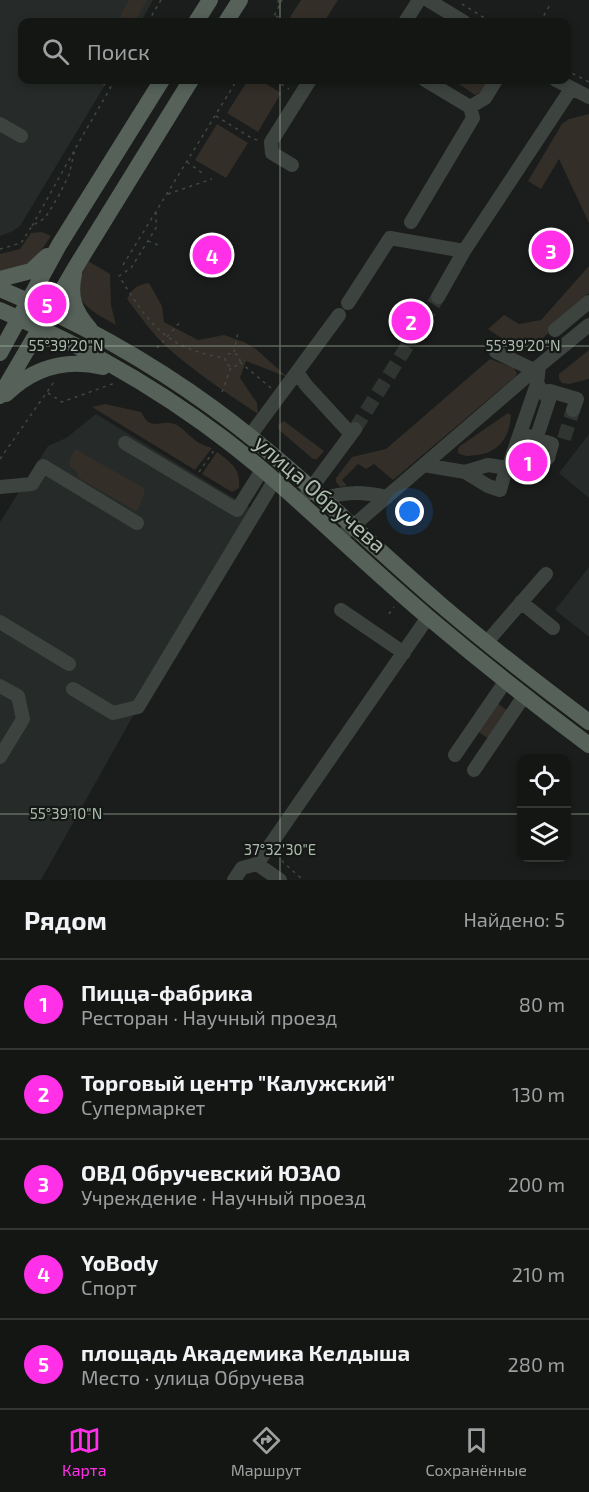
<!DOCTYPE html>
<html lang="ru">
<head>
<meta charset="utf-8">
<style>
  :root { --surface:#141614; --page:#212322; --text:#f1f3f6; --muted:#9d9fa0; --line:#333534; --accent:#ff30e8 }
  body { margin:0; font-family:"Exo 2",sans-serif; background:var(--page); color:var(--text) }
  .controls { position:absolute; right:18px; bottom:18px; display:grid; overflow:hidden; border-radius:12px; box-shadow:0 3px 9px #0003 }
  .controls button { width:54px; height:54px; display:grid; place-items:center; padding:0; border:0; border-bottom:2px solid var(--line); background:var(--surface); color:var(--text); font:30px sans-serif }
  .you { position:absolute; left:410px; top:512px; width:21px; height:21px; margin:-15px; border:4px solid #fff; border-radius:50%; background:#1a73e8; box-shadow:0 0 0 9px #1a73e833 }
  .badge { display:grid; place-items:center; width:39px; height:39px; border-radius:50%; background:var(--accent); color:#fff; font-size:20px; font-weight:700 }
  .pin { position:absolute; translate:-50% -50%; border:3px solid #fff; box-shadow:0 2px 6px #0006 }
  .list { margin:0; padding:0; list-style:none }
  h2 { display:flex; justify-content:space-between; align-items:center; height:78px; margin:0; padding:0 24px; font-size:26px }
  h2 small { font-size:20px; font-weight:400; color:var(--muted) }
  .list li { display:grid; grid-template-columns:39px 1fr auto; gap:18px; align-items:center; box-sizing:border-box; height:90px; padding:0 24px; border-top:2px solid var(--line) }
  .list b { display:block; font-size:22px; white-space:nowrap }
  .list p { margin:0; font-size:20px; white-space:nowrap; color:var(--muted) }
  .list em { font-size:20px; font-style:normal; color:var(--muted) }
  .icon { flex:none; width:33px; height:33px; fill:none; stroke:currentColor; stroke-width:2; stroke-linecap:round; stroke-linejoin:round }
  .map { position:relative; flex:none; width:589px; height:880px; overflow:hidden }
  .search { position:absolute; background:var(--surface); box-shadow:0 3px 9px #0003; left:18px; right:18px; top:18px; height:66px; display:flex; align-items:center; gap:15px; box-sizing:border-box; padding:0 21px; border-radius:12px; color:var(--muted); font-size:22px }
  .sheet { height:528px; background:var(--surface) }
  nav { display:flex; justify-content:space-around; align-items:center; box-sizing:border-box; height:84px; border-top:2px solid var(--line); background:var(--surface); font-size:16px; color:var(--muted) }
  nav a { display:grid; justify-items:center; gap:3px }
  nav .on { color:var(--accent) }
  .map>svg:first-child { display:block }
  .built { fill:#262a28 }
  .green { fill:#332e27 }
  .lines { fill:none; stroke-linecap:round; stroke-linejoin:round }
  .minor-tunnel { stroke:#303531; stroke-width:14; stroke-dasharray:14 7; stroke-linecap:butt }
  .path { stroke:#414942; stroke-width:1.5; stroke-dasharray:3 4.5; stroke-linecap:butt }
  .minor { stroke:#3d443f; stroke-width:14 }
  .major { stroke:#566259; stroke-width:16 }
  .ticks { fill:none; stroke:#acbdae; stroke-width:1.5; stroke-opacity:0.45 }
  .labels { text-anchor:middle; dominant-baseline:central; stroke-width:4.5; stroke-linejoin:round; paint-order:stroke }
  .street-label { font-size:22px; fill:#acbdae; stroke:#151816 }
  .ticks-label { font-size:15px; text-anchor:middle; fill:#acbdae; stroke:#151816; stroke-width:4.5; stroke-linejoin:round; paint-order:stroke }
</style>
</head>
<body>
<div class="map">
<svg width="589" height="880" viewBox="0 0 589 880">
  <rect width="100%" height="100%" fill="#1a1d1b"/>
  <!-- built -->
  <path class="built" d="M 0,0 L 153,0 L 141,22 L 22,22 L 22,80 L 108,80 L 20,226 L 11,232 L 0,236 Z
    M 96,414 L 252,509 L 236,532 L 41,880 L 0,880 L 0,522 L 48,446 L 66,438 Z
    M 589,434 L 589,498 L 559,473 Z
    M 589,567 L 589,637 L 555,610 Z"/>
  <!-- green -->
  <path class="green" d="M 129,0 L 147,0 L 135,22 L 120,22 L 121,14 Z
    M 301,0 L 338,0 L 324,22 L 300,22 L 290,17 Z
    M 248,80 L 260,80 L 281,93 L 258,132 L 227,113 Z
    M 453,80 L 489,80 L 481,92 L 475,95 Z
    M 589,114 L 589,223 L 559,159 L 541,189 L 528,181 L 562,124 L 569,119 Z
    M 217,124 L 248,143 L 226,178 L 195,160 Z
    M 42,232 L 51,236 C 32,264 33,265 0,271 L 0,254 L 20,249 L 31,233 Z
    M 88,261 L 110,274 L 111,305 L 116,325 C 97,314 72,304 78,277 C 79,272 85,266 88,261 Z
    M 589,266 L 589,293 L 537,344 L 515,347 L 488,329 L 504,315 L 519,324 L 541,320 Z
    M 149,283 L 162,306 L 164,322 L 198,340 L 224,335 L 244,342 L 256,349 L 287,377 L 246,361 L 240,378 L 257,403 L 258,414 C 228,394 196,373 169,349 C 153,335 140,316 127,299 C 132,288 137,285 149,283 Z
    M 589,350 L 589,379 L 569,384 L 562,383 L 559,379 L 559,374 Z
    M 490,359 L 514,368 L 517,373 L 516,376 L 393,480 L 374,464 L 366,469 L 358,464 L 342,480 L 347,486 L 340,487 L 336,482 L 336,478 L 352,457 L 386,449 Z
    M 105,404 L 141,412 C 152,434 160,417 177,425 C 184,429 189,436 195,440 C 199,444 207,446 212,448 L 195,470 L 92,407 Z
    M 508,413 L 511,415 C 510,436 499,453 477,455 C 470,456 465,457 458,453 L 458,449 L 460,446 Z
    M 284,421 L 324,451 L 317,459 L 313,459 L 279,430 L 278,425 Z
    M 75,449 L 144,488 L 145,492 L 138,510 L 134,510 L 77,477 L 78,473 L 69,466 L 70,459 Z
    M 217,452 C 231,463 241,468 239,488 L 232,492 L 202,474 Z
    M 497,703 L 508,711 L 489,739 L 477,731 Z"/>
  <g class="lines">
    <!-- minor-tunnel -->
    <path class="minor-tunnel" d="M 355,429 L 438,297
      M 564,439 L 573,410"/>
    <!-- path -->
    <path class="path" d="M 278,0 L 279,6
      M 462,4 L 491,22
      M 276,16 L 287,22
      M 148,22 L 161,0
      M 271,22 L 282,0
      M 540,22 L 550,5
      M 566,70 L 589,82
      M 96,80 L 111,88
      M 275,80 L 289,89
      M 216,116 L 253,139 L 258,140
      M 187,162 L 205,175
      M 168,194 L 212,179
      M 156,212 L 156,228 L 131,268 L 119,276 C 149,324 166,349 225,358
      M 32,226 L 74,151
      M 148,241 L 158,245
      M 0,249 L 21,243 L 32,226 L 45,218 L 58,197 L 69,175 L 75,149 L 115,80
      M 123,265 L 237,80
      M 157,348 L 182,320
      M 234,352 L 238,332
      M 240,362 L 271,388
      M 222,392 L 231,367 L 236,366 L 240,361 L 239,356 L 234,353 L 228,354 L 225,358 L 226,364 L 231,367
      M 48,393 L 62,402 L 115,383
      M 0,459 L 54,382
      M 199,472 L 215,449
      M 389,614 L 394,607
      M 278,854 L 283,862 L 303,880"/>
    <!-- minor -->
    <path class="minor" d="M 428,0 L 464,22
      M 405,22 L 419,0
      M 425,80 L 470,107 L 485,98 L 496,80
      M 556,80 L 589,97
      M 0,124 L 21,136
      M 292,165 L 272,153 L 271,142 L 310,80
      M 411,222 L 473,118 L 470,107
      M 438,297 L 464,251 L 571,89
      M 348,303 L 390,238 L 464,251
      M 555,330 L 589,302
      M 496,352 L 534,370
      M 297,372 L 306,385 L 351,434
      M 543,392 L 550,391 L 577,399 L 573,410
      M 528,436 L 552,444 L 548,458
      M 249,437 L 339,315
      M 536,439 L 549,400 L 537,384
      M 125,443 L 237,510 L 262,470
      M 424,465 L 465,472 L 488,465 L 508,468 L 537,384 L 539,366
      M 465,472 L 488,486 L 500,490 L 505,472 L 508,468
      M 0,487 L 32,484 L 43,466 L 137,523
      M 306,495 L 355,429
      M 323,499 C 345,491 364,492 387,497
      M 339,538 L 534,370 L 589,325
      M 521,602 L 553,628
      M 341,610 L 404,653
      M 0,622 L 69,664
      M 486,643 L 546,574
      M 0,686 L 18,696 L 23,719 L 0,757
      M 73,689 L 113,713 L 138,707 L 274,481
      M 455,755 L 505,682
      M 474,770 L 524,696
      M 257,864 L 280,880
      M 234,880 L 242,868 L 257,864 L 428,617"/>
    <!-- major -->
    <path class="major" d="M 196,22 L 210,0
      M 226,22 L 240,0
      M 74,274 C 69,297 74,311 90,329
      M 0,279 L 31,271 L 47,256
      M 0,289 C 75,320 147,360 213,408 C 294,467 364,539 440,604 C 488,645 538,684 589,722
      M 0,310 C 94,350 185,404 263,470 C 319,518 372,570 429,618 C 481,662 534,704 589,745
      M 0,353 L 59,245 L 162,80
      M 6,394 C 33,368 66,358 103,367
      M 0,396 L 75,268 L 191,80"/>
  </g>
  <!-- ticks -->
  <path class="ticks" d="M 280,0 L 280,22M 280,80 L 280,880M 0,346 L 589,346M 0,814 L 522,814M 566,814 L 589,814"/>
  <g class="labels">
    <!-- street labels -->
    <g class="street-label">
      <text transform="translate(321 493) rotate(41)">улица Обручева</text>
    </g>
  </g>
  <g class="ticks-label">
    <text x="66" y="351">55°39'20"N</text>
    <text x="523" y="351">55°39'20"N</text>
    <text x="66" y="819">55°39'10"N</text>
    <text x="280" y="855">37°32'30"E</text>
  </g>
</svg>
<div class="controls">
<button><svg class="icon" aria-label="locate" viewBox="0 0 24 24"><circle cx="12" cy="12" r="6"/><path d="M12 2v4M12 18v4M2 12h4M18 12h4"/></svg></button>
<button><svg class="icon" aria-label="layers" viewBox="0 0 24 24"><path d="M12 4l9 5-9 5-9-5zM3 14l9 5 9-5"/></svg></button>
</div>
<div class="you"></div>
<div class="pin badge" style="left:528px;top:462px">1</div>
<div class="pin badge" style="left:411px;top:321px">2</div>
<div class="pin badge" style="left:551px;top:250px">3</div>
<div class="pin badge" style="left:212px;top:255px">4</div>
<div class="pin badge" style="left:47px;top:304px">5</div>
<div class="search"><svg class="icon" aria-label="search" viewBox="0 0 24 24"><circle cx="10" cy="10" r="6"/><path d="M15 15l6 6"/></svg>Поиск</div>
</div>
<section class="sheet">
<h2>Рядом<small>Найдено: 5</small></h2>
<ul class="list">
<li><span class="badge">1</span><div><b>Пицца-фабрика</b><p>Ресторан · Научный проезд</p></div><em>80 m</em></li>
<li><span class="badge">2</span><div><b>Торговый центр &quot;Калужский&quot;</b><p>Супермаркет</p></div><em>130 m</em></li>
<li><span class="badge">3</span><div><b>ОВД Обручевский ЮЗАО</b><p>Учреждение · Научный проезд</p></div><em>200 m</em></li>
<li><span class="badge">4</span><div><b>YoBody</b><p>Спорт</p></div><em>210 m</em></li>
<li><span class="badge">5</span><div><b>площадь Академика Келдыша</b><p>Место · улица Обручева</p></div><em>280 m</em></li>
</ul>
</section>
<nav>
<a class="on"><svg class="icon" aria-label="map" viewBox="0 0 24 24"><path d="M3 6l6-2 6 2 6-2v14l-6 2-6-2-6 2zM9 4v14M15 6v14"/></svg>Карта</a>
<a><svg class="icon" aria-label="directions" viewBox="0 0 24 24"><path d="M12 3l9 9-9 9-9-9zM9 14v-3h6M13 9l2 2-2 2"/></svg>Маршрут</a>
<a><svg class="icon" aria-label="saved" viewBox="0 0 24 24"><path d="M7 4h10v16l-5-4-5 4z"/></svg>Сохранённые</a>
</nav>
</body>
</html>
